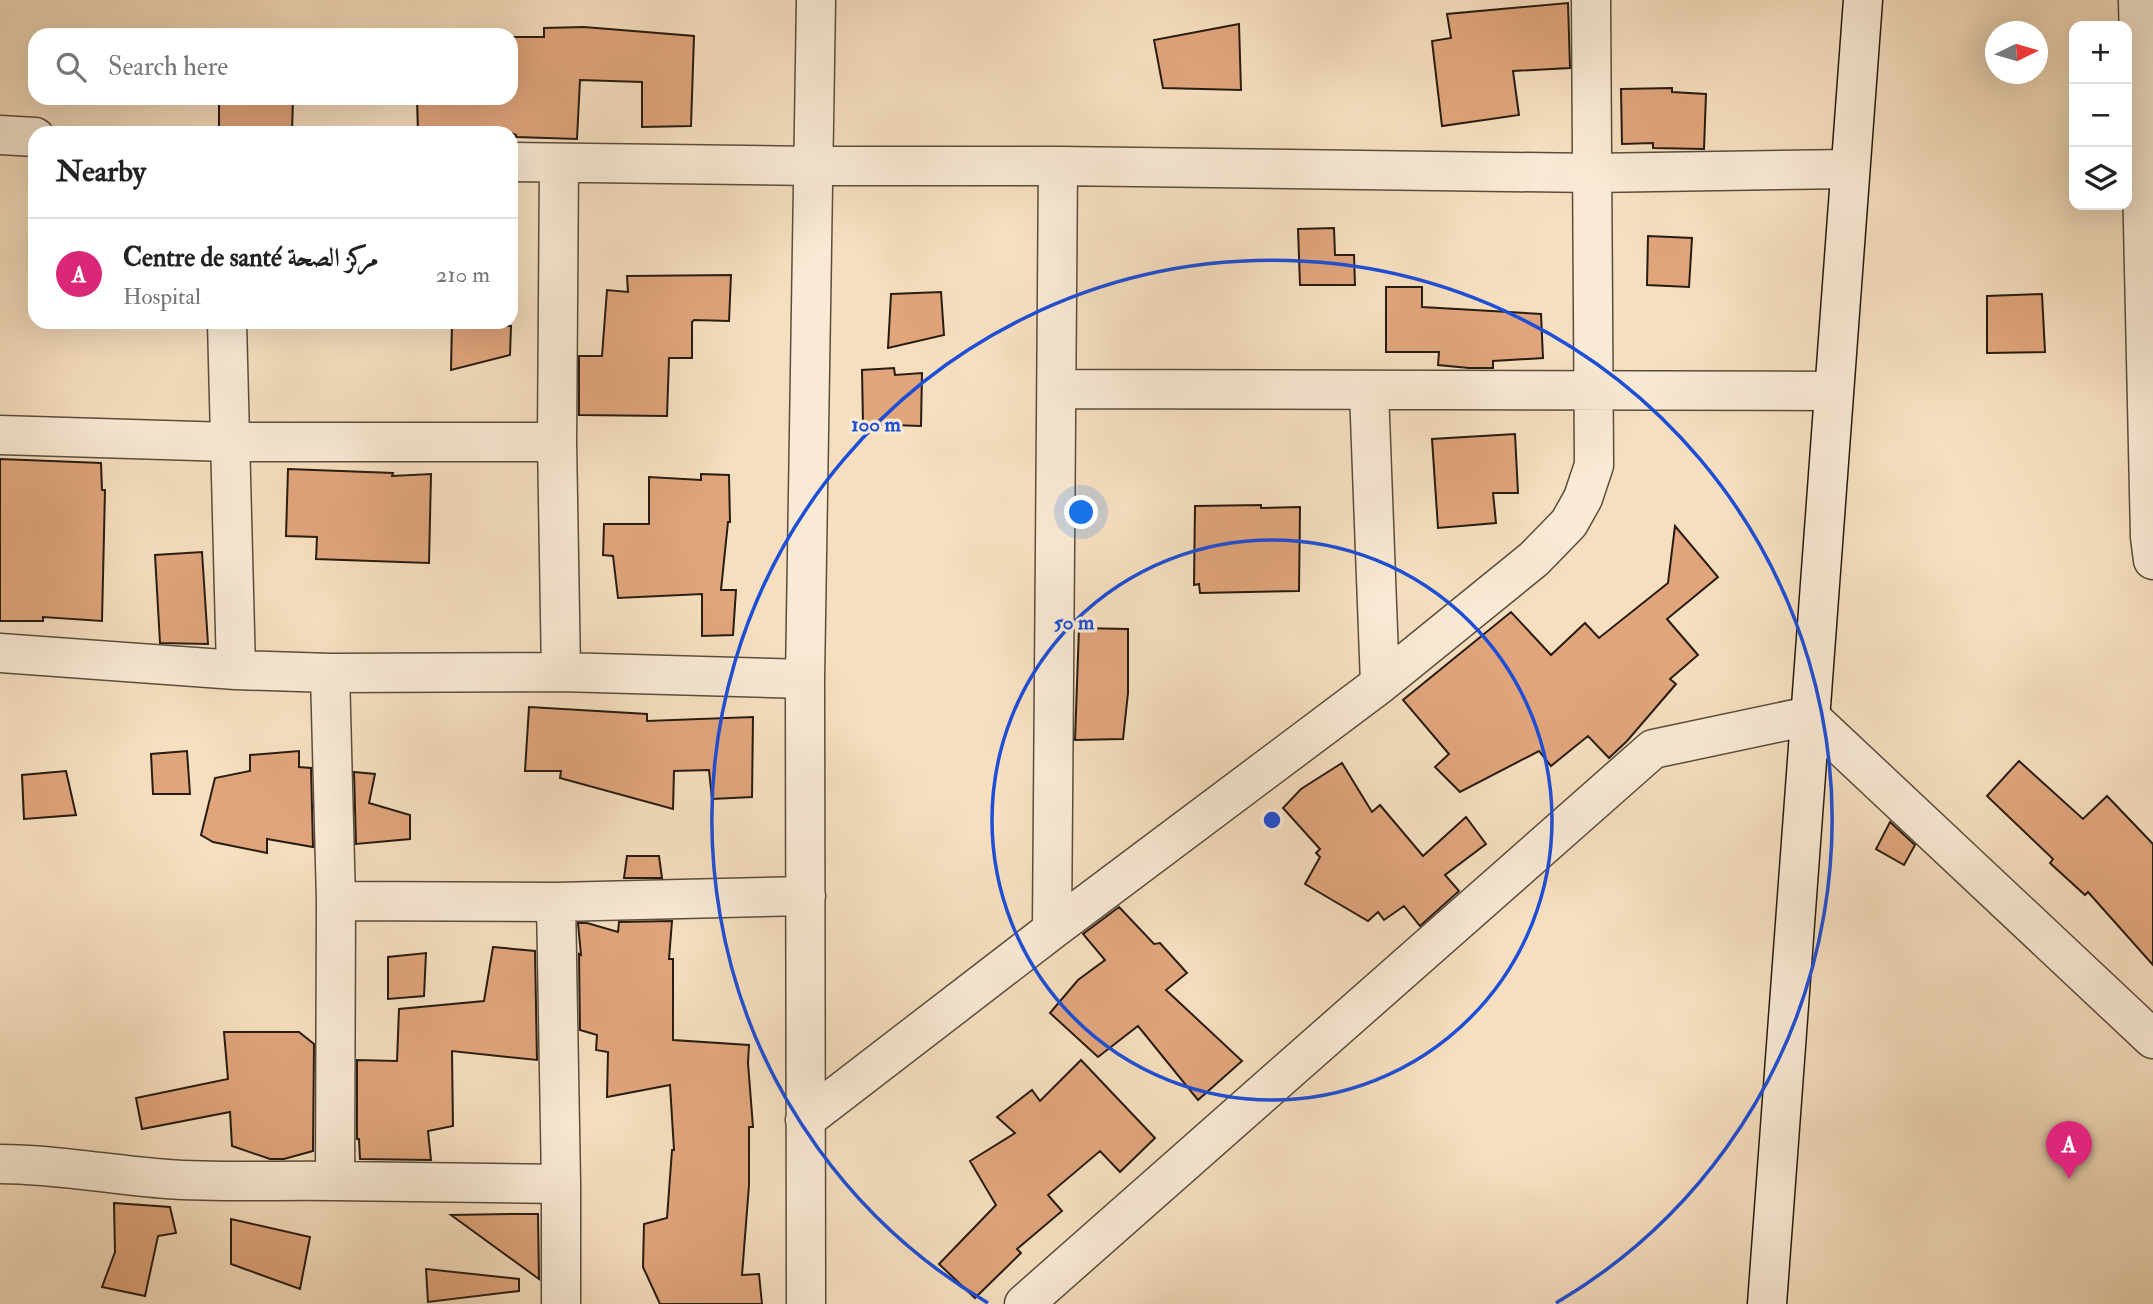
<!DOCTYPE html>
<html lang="en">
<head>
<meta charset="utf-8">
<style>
  :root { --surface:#fff; --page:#f6f6f6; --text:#222; --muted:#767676; --line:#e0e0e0; --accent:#db2777 }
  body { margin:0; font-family:"IM FELL Double Pica",Amiri,serif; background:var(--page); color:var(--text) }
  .controls { position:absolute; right:21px; top:21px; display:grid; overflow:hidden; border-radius:14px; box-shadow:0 7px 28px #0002 }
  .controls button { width:63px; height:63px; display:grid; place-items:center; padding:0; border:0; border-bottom:2px solid var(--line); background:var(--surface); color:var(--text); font:35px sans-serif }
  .compass { position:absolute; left:1985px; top:21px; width:63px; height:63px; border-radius:50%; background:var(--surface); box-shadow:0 7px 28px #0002; rotate:85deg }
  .you { position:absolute; left:1082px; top:513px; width:24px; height:24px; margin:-18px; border:5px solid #fff; border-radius:50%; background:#1a73e8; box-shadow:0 0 0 10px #1a73e833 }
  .badge { display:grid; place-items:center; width:46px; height:46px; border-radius:50%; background:var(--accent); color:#fff; font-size:23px; font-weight:700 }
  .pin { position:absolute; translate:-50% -58px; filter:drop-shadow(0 2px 4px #0008) }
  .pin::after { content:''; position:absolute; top:37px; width:24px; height:21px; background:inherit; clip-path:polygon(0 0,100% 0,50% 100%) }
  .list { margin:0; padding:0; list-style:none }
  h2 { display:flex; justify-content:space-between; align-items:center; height:91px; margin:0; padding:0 28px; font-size:30px }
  h2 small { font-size:23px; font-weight:400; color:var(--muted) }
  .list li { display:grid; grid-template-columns:46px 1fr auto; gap:21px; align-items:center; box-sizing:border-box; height:112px; padding:0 28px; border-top:2px solid var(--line) }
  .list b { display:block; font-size:26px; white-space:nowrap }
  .list p { margin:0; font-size:23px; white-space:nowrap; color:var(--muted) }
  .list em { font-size:23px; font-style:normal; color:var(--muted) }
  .icon { flex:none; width:38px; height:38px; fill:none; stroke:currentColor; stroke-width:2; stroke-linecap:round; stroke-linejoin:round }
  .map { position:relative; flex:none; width:2153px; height:1304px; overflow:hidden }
  .search { position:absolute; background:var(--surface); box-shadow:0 7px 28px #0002; left:28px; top:28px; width:490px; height:77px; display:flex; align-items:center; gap:18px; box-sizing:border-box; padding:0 24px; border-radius:21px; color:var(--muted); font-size:26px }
  .panel { position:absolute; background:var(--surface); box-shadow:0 7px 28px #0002; left:28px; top:126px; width:490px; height:203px; border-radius:21px }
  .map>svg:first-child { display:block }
  .building { fill:#e1a57c; stroke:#271c12; stroke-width:2 }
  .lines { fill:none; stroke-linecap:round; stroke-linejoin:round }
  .street-casing { stroke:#5b4d3d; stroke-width:41 }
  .secondary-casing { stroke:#271c12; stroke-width:41 }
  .street { stroke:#f9ead5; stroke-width:38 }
  .secondary { stroke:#f9ead5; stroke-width:38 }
  .ring { fill:none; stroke:#1d4ed8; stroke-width:3.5 }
  .centre { fill:#1d4ed8; stroke:#f9ead5; stroke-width:3.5 }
  .ring-label { font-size:21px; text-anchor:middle; font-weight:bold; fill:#1d4ed8; stroke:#f9ead5; stroke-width:6; stroke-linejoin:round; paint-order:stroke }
</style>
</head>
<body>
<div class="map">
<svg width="2153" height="1304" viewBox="0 0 2153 1304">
  <rect width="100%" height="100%" fill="#f6dfbf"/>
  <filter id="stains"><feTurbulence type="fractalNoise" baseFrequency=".00286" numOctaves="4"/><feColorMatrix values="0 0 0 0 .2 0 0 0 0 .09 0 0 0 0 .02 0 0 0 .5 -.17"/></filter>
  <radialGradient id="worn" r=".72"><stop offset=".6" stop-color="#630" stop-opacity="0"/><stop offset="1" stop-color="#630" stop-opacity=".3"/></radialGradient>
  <!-- building -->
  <path class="building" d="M 1568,3 L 1570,68 L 1513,71 L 1519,115 L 1442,126 L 1432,41 L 1451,38 L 1447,14 Z
    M 1239,24 L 1241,90 L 1163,88 L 1154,40 Z
    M 584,27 L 694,36 L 691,126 L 642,127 L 642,82 L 580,80 L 577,139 L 516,137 L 516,135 L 511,133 L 418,133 L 417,98 L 511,98 L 511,37 L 544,37 L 544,28 Z
    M 1672,88 L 1672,92 L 1706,94 L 1704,149 L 1653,148 L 1653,143 L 1622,144 L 1621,89 Z
    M 219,98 L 293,98 L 292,132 L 219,130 Z
    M 1334,228 L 1335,255 L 1354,255 L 1355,285 L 1300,285 L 1298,229 Z
    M 1648,236 L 1692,238 L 1689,287 L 1647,285 Z
    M 731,275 L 729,321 L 694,320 L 692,322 L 692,358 L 669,358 L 667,416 L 579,415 L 579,356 L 602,356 L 607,290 L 628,292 L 627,276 Z
    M 1386,287 L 1422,287 L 1422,307 L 1541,314 L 1543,358 L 1493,361 L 1493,368 L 1469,368 L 1438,365 L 1439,352 L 1386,352 Z
    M 941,292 L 944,335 L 888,348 L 891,294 Z
    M 2042,294 L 2045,352 L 1987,353 L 1987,296 Z
    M 452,323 L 511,326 L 510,355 L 451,370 Z
    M 894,368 L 895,375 L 922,373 L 921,426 L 863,424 L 862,370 Z
    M 1515,434 L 1518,493 L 1493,493 L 1496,523 L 1438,528 L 1432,439 Z
    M 0,459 L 101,463 L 102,490 L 105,490 L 102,621 L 43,617 L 43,621 L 0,621 Z
    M 288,469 L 393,473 L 392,476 L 431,474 L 429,563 L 316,559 L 317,537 L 286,536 Z
    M 701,474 L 729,475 L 730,522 L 728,522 L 721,590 L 736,590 L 733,635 L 702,636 L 702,594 L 618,598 L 613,556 L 603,555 L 604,524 L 649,524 L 649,477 L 701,480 Z
    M 1261,505 L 1261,508 L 1300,507 L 1299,591 L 1200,593 L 1199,584 L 1194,585 L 1195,506 Z
    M 1675,526 L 1718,577 L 1667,619 L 1698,655 L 1670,679 L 1676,684 L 1627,741 L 1609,758 L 1588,736 L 1551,766 L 1539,751 L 1460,792 L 1435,767 L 1449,754 L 1403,700 L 1511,612 L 1551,655 L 1585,623 L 1599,638 L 1668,583 Z
    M 202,552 L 208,644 L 160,643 L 155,555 Z
    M 1079,628 L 1128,629 L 1128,693 L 1123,739 L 1075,740 Z
    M 529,707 L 647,714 L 647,721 L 753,717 L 752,797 L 712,799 L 709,770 L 674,771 L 673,809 L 560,778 L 561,771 L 525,771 Z
    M 187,751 L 190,794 L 153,794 L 151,754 Z
    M 299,751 L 299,767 L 311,768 L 313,847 L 267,839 L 267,853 L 213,842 L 201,835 L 215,778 L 250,771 L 250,755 Z
    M 2019,761 L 2083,819 L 2107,796 L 2153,844 L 2153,965 L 2088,892 L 2085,895 L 2050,863 L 2053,859 L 1987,796 Z
    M 1342,763 L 1372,812 L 1380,805 L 1423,856 L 1466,817 L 1486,844 L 1445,875 L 1459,891 L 1420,926 L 1404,906 L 1384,920 L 1378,912 L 1368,921 L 1305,884 L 1320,857 L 1316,853 L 1320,849 L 1283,808 L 1301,789 Z
    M 66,771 L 76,815 L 24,819 L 22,775 Z
    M 354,772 L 375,774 L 369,803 L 410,815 L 410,839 L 356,844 Z
    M 1890,822 L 1915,845 L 1904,865 L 1876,849 Z
    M 627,856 L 659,856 L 662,878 L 624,878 Z
    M 1119,907 L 1154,944 L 1160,943 L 1187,973 L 1166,990 L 1242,1061 L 1198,1100 L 1138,1026 L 1098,1057 L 1050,1013 L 1078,980 L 1105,960 L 1083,934 Z
    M 672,921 L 669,959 L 673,959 L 673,1040 L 749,1045 L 748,1063 L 753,1127 L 749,1127 L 749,1185 L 742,1275 L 759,1274 L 762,1304 L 660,1304 L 643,1267 L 644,1224 L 667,1218 L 672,1150 L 674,1150 L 670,1085 L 607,1097 L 608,1052 L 596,1050 L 597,1035 L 580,1030 L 579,954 L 581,955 L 578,923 L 587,923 L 618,932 L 619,922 Z
    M 493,947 L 535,951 L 537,1060 L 452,1051 L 453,1126 L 428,1131 L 431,1160 L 360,1159 L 359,1139 L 357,1139 L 357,1060 L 397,1061 L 399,1009 L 484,1001 Z
    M 426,953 L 424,996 L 388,999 L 388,957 Z
    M 224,1032 L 299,1032 L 314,1044 L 313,1151 L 284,1159 L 270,1159 L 232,1146 L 230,1112 L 142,1129 L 136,1098 L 228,1079 Z
    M 1081,1060 L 1155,1138 L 1120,1172 L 1100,1151 L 1048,1195 L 1062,1211 L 1017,1249 L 1021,1253 L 975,1298 L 939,1264 L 996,1205 L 970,1161 L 1015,1133 L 997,1117 L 1032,1090 L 1040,1101 Z
    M 114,1203 L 170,1207 L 176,1233 L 158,1236 L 145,1296 L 102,1287 L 115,1252 Z
    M 538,1214 L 539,1279 L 451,1215 L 512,1214 Z
    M 231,1219 L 310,1237 L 300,1289 L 231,1264 Z
    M 426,1269 L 519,1279 L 519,1291 L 428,1302 Z"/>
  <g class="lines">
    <!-- street casing -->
    <g class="street-casing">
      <path id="street" d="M 2138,0 L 2150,537 L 2153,560
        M 0,135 L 35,137
        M 511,162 L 814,166 L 1058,166
        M 559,164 L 557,442 L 561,672
        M 227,322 L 236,670
        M 1057,389 L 1833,391
        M 1369,391 L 1380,684
        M 0,435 L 229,442 L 557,442
        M 0,653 L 236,670 L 330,673 L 561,672 L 805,679
        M 336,901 L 556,902 L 806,896
        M 1052,930 L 1058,166 L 1592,173 L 1850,169
        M 805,1120 L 1052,930 L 1380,684 L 1534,559 L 1569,523 L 1583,498 L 1594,465 L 1591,0
        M 0,1164 C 56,1164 111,1175 167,1179 C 222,1183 279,1180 335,1181 L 336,901 L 330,673
        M 335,1181 L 561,1184 L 556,902
        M 561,1184 L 561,1304
        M 806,1304 L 805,679 L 816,0
        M 1024,1304 L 1653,749 L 1809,716 L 2153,1039"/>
    </g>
    <!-- secondary casing -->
    <g class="secondary-casing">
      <path id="secondary" d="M 1767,1304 L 1863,0"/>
    </g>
    <!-- street -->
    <use href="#street" class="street"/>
    <!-- secondary -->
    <use href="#secondary" class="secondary"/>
  </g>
  <!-- distance rings -->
  <g class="ring">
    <circle cx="1272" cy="820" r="280"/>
    <path d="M988 1303A560 560 0 1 1 1556 1303"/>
  </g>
  <circle cx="1272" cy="820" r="10" class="centre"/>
  <g class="ring-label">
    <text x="876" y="431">100 m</text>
    <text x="1074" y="629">50 m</text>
  </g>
  <rect width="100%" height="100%" filter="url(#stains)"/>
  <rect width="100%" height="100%" fill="url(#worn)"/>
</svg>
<div class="controls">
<button>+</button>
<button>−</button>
<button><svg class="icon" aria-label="layers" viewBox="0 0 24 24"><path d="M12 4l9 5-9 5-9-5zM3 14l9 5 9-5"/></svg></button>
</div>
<svg class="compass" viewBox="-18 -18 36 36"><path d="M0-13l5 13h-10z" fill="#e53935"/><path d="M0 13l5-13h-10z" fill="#767676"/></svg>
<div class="you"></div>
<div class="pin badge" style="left:2069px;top:1179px">A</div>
<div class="search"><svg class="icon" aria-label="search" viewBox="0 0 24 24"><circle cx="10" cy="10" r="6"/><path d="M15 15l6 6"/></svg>Search here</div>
<section class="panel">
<h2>Nearby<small></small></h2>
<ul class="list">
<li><span class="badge">A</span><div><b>Centre de santé مركز الصحة</b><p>Hospital</p></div><em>210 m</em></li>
</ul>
</section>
</div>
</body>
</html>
